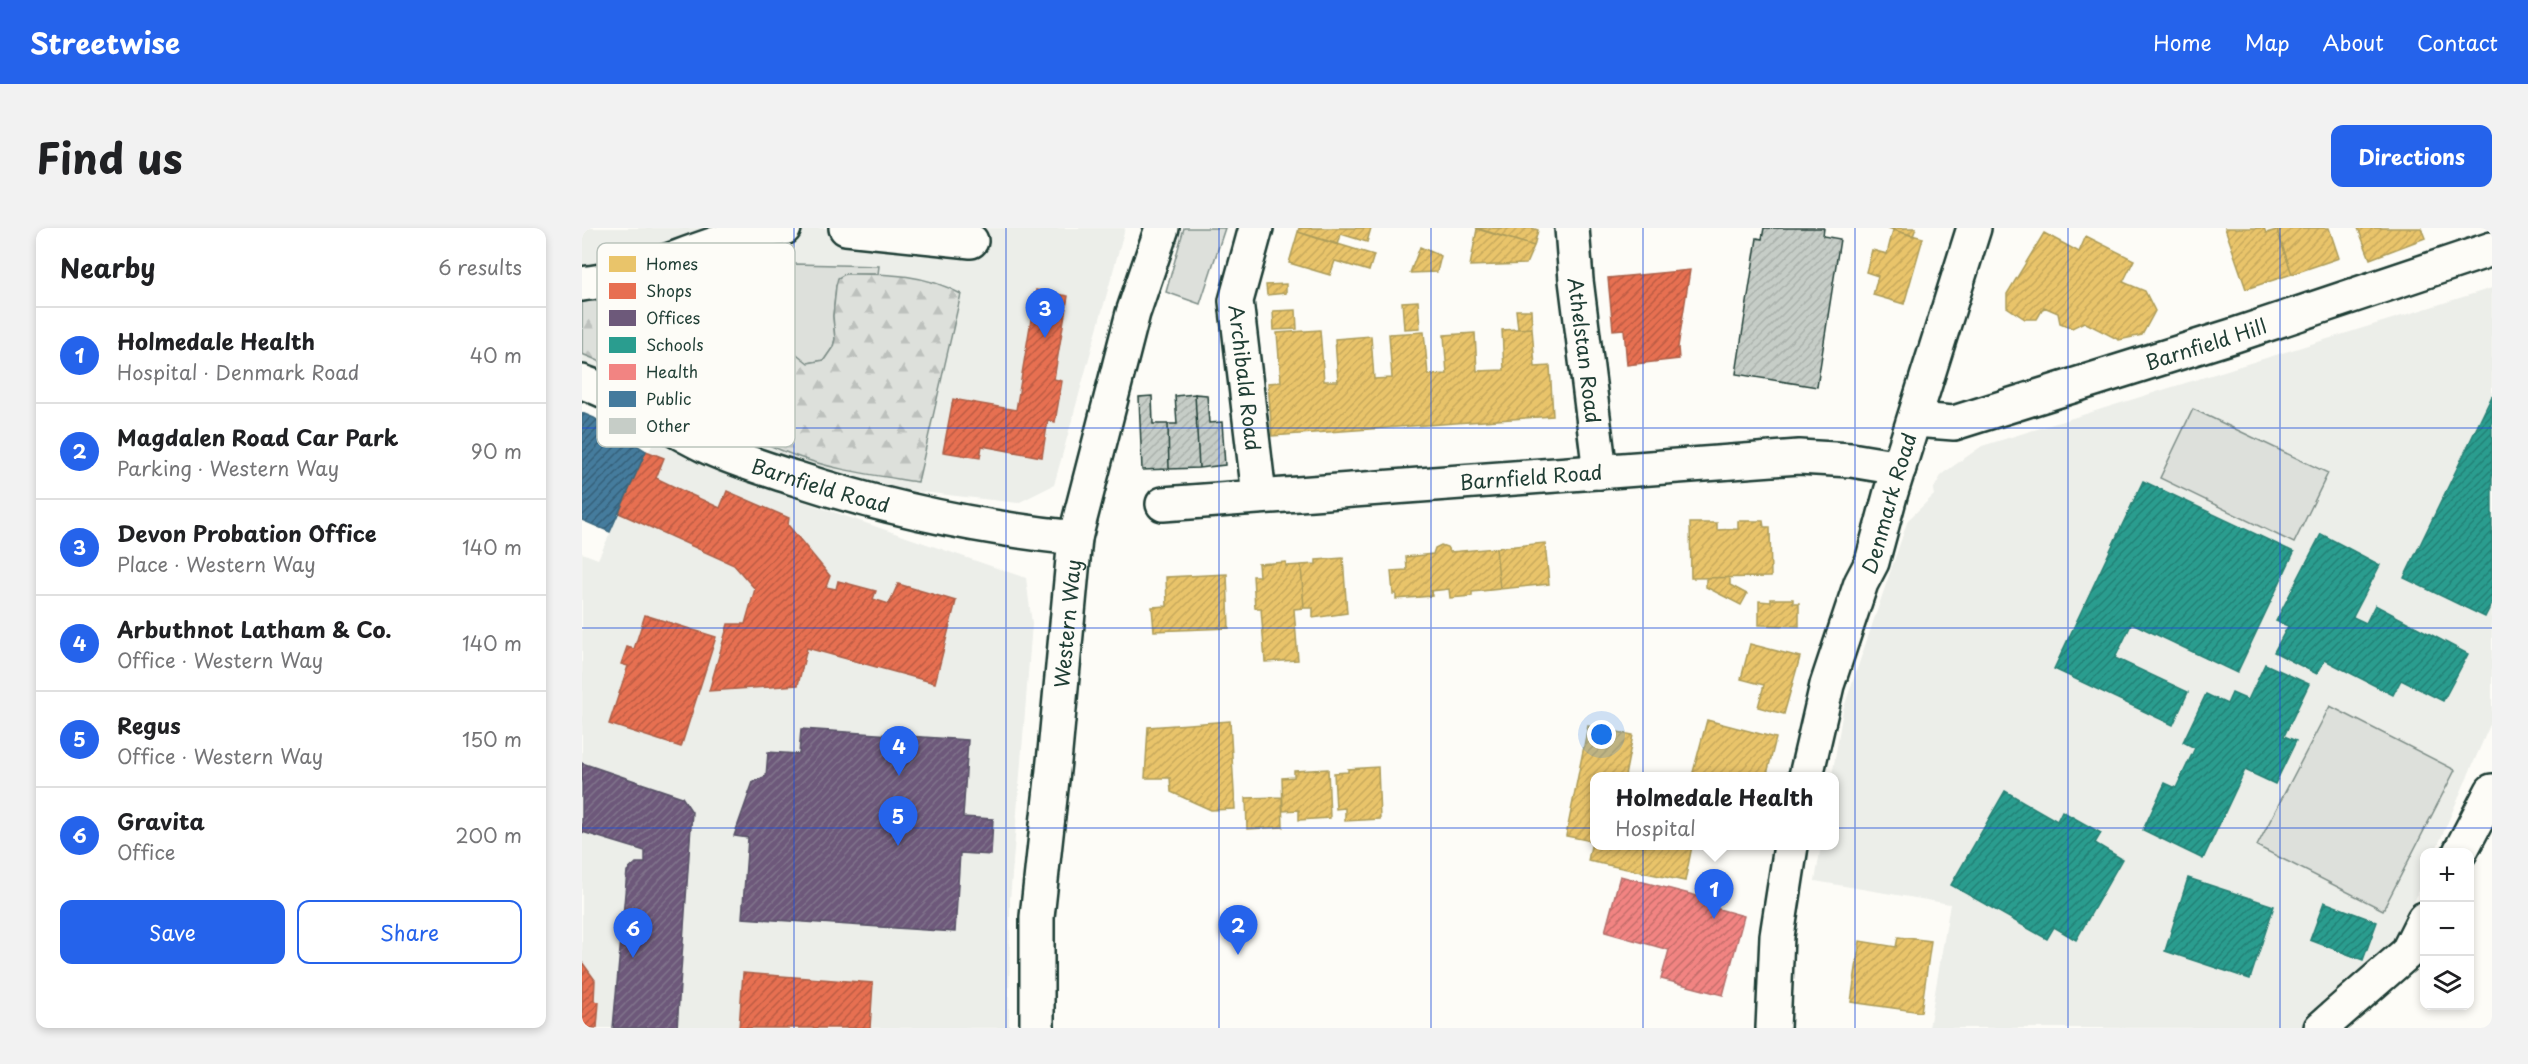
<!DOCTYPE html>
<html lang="en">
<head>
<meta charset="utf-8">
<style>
  :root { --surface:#fff; --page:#f2f2f2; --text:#202124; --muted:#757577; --line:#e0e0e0; --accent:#2563eb }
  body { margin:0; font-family:"Playpen Sans",sans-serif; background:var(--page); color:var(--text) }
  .controls { position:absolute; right:18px; bottom:18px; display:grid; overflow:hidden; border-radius:12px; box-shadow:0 3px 9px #0003 }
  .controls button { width:54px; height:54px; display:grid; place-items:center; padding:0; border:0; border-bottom:2px solid var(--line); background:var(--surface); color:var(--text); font:30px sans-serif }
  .you { position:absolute; left:1020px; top:507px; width:21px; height:21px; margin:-15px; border:4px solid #fff; border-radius:50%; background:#1a73e8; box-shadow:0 0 0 9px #1a73e833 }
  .badge { display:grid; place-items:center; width:39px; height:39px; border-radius:50%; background:var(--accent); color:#fff; font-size:20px; font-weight:700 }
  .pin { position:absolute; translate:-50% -50px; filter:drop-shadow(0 2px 3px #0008) }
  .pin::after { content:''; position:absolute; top:32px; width:21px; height:18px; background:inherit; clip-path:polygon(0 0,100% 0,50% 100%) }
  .popup { position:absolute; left:1008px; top:544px; width:249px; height:78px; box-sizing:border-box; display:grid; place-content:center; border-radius:12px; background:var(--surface); filter:drop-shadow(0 2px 4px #0005); font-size:20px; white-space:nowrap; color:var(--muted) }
  .popup b { font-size:22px; color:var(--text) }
  .popup::after { content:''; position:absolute; left:50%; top:100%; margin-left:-12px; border:12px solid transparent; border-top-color:var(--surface) }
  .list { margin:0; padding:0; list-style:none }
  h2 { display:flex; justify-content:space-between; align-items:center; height:78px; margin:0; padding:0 24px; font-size:26px }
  h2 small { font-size:20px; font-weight:400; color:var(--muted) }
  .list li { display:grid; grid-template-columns:39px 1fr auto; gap:18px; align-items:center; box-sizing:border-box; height:96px; padding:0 24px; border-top:2px solid var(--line) }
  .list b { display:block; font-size:22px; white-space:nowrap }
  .list p { margin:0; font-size:20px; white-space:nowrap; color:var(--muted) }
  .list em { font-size:20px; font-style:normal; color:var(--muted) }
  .actions { display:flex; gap:12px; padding:18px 24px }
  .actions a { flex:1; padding:14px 0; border:2px solid var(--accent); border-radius:12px; text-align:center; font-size:21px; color:var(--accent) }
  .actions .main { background:var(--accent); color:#fff }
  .icon { flex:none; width:33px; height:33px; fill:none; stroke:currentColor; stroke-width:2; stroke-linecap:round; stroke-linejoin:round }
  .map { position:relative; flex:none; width:1910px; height:800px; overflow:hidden; border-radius:12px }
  header { display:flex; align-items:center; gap:36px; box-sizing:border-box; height:84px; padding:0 30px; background:var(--accent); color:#fff }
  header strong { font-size:28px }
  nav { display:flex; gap:33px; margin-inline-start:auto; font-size:21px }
  .intro { display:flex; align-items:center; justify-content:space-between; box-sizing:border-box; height:144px; padding:0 36px }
  h1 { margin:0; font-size:42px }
  .button { padding:15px 27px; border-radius:12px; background:var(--accent); color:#fff; font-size:21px; font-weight:700 }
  main { display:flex; gap:36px; padding:0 36px }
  aside { flex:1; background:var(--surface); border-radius:12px; box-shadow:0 3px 9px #0003 }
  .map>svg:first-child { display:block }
  .built { fill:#eceee9 }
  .green { fill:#dde0db; stroke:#7e8e88; stroke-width:1.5 }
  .forest { fill:url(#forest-firs); stroke:#7e8e88; stroke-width:1.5 }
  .homes { fill:url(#homes-hatch); stroke:#ac9c5a; stroke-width:1.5 }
  .shops { fill:url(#shops-hatch); stroke:#ab6048; stroke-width:1.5 }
  .offices { fill:url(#offices-hatch); stroke:#565165; stroke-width:1.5 }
  .schools { fill:url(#schools-hatch); stroke:#278074; stroke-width:1.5 }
  .health { fill:url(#health-hatch); stroke:#b36f6b; stroke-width:1.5 }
  .public { fill:url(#public-hatch); stroke:#3a687e; stroke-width:1.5 }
  .building { fill:url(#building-hatch); stroke:#1f3d34; stroke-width:1.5 }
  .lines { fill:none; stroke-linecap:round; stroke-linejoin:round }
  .minor-casing { stroke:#1f3d34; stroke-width:38 }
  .major-casing { stroke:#1f3d34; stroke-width:38 }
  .minor { stroke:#fdfcf7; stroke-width:33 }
  .major { stroke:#fdfcf7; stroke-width:33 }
  .grid { fill:none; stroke:#1d4ed8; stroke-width:1.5; stroke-opacity:0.55 }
  .labels { text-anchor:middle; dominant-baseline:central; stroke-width:6; stroke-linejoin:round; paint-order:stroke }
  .street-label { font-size:20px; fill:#1f3d34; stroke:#fdfcf7 }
  .key { fill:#fdfcf7; stroke:#bac3bc; stroke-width:1.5 }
  .key-label { font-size:16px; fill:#1f3d34 }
</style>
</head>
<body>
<header>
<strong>Streetwise</strong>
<nav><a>Home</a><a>Map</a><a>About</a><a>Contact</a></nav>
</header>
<div class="intro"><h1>Find us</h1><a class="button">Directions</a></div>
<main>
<aside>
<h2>Nearby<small>6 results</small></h2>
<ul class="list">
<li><span class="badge">1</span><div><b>Holmedale Health</b><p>Hospital · Denmark Road</p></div><em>40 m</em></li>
<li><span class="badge">2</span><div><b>Magdalen Road Car Park</b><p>Parking · Western Way</p></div><em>90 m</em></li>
<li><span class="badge">3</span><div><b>Devon Probation Office</b><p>Place · Western Way</p></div><em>140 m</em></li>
<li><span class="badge">4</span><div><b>Arbuthnot Latham &amp; Co.</b><p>Office · Western Way</p></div><em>140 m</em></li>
<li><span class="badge">5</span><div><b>Regus</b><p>Office · Western Way</p></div><em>150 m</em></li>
<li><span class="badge">6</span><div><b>Gravita</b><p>Office</p></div><em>200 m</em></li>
</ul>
<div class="actions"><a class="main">Save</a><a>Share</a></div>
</aside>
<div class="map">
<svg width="1910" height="800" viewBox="0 0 1910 800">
  <defs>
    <pattern id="forest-firs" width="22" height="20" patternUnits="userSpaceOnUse" patternTransform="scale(1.5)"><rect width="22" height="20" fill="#dde0db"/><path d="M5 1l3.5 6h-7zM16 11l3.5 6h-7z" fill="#bdc1bd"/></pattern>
    <pattern id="homes-hatch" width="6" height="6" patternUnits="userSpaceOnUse" patternTransform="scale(1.5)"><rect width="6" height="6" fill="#e9c46a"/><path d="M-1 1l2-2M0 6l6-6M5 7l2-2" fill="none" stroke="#c7a95c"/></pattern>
    <pattern id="shops-hatch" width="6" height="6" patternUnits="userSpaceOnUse" patternTransform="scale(1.5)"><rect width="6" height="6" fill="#e76f51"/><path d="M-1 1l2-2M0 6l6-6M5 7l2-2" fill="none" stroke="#bb5c44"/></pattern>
    <pattern id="offices-hatch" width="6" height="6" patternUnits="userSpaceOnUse" patternTransform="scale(1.5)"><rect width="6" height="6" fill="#6d597a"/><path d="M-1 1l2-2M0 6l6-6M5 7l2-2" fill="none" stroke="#81748c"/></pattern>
    <pattern id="schools-hatch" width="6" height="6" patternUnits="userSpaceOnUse" patternTransform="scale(1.5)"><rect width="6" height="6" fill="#2a9d8f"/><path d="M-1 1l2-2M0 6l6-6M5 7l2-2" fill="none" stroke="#238176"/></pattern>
    <pattern id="health-hatch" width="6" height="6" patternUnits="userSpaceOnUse" patternTransform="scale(1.5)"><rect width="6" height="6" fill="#f28482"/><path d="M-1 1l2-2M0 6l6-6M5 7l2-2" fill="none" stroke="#c36d6b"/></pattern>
    <pattern id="public-hatch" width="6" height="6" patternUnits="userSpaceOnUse" patternTransform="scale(1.5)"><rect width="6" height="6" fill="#457b9d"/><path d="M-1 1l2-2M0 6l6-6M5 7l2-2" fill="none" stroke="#36617a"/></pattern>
    <pattern id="building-hatch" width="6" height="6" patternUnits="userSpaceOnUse" patternTransform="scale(1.5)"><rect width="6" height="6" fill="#c6cdc7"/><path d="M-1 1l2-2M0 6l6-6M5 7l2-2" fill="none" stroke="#aab1ac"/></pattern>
  </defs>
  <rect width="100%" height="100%" fill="#fdfcf7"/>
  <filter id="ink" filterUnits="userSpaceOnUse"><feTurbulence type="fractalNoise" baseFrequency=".0167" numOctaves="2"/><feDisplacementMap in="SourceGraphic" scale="12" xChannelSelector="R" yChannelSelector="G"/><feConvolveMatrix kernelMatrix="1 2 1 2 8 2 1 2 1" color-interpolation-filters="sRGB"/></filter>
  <g filter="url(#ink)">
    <!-- built -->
    <path class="built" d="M 0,0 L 543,0 L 472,257 L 436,275 L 269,256 L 95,190 L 0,141 Z
      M 1910,60 L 1910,492 L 1853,624 L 1842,624 L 1842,650 L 1826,689 L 1782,753 L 1731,794 L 1715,800 L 1347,800 L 1368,676 L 1233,653 L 1239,618 L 1252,618 L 1252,548 L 1250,548 L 1261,482 L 1326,292 L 1352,267 L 1351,262 L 1360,246 L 1400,218 Z
      M 72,213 L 167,255 L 444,350 L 450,396 L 428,672 L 427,800 L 0,800 L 0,325 L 16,331 Z"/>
    <!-- green -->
    <path class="green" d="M 602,0 L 643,0 L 618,76 L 584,64 Z
      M 213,36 L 297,38 L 296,46 L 263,46 L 254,58 L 251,88 L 253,111 L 251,119 L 242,132 L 226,135 L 182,118 L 175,122 L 167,134 L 152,137 L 116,115 L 59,105 L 32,87 C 50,80 68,71 87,64 C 128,49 170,42 213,36 Z
      M 1611,181 L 1746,245 L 1712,315 L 1578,250 Z
      M 1748,478 L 1873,542 L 1801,682 L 1675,618 Z"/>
    <!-- forest -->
    <path class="forest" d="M 263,46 C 305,46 341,45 379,66 L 336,254 C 292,247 248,242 206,225 C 135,197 71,154 0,126 L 0,72 L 17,73 L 32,87 L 59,105 L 116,115 L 152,137 L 167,134 L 175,122 L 182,118 L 207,120 L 226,135 L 242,132 L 251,119 L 253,111 L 251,88 L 254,58 L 256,50 Z"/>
    <!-- homes -->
    <path class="homes" d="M 717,0 L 789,0 L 785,14 L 759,6 L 756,17 L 716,4 Z
      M 894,0 L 950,0 L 956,2 L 952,18 Z
      M 1306,0 L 1334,0 L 1331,8 Z
      M 1643,0 L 1682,0 L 1684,5 L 1695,2 L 1710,46 L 1664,61 Z
      M 1699,0 L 1747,0 L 1757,30 L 1710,46 L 1695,2 Z
      M 1776,0 L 1839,0 L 1843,10 L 1788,31 Z
      M 895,1 L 952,18 L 944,36 L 888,38 Z
      M 1311,2 L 1341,10 L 1322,76 L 1291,67 L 1296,48 L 1284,44 L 1290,22 L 1305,26 Z
      M 716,4 L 792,27 L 787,43 L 753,33 L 748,47 L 707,35 Z
      M 1462,5 L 1497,24 L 1504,8 L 1552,32 L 1541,54 L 1563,63 L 1573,83 L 1560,107 L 1537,112 L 1502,94 L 1490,100 L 1478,95 L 1476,85 L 1462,79 L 1455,91 L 1443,91 L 1425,79 L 1425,66 Z
      M 838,19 L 859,28 L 855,44 L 828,45 Z
      M 704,56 L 704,65 L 685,67 L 684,57 Z
      M 836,73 L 838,100 L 822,101 L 820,74 Z
      M 714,82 L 715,101 L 692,102 L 691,83 Z
      M 934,82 L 949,82 L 950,100 L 936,101 Z
      M 950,100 L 953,139 L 968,138 L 971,188 L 690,208 L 686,155 L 699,154 L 695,105 L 738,102 L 742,153 L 756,153 L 753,111 L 789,108 L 792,151 L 810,150 L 807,106 L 842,104 L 846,147 L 865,146 L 862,107 L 893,105 L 895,143 L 922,142 L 920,102 Z
      M 1156,293 L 1181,293 L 1182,299 L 1188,299 L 1189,349 L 1109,350 L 1108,295 L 1135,295 L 1135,302 L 1156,301 Z
      M 963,315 L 967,356 L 918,361 L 914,320 Z
      M 859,317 L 865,319 L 868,324 L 914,320 L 918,361 L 890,364 L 890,368 L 868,370 L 867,361 L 849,363 L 850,368 L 814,371 L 814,366 L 811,366 L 809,343 L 825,342 L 824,329 L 851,326 L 853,320 Z
      M 761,330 L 765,385 L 731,390 L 731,380 L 722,380 L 719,337 L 734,336 L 734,332 Z
      M 704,334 L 704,338 L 719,337 L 722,380 L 712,381 L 716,432 L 683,434 L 679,380 L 673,380 L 671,348 L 677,348 L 676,336 Z
      M 645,346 L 647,400 L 572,403 L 570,379 L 585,378 L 584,349 Z
      M 1124,350 L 1148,350 L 1148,357 L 1165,366 L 1159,377 L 1124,359 Z
      M 1189,371 L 1211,371 L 1211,375 L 1217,375 L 1217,398 L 1177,397 L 1177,373 L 1189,374 Z
      M 1168,416 L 1218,429 L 1202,486 L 1176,479 L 1182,457 L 1159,451 Z
      M 1125,492 L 1194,510 L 1185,546 L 1192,548 L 1110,548 Z
      M 648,493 L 653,581 L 629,582 L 589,564 L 588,550 L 563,550 L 566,499 Z
      M 1006,498 L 1051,507 L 1043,548 L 1012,548 L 1012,618 L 1110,618 L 1103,653 L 1006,633 L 1010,613 L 984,608 Z
      M 796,539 L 798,591 L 763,593 L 763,580 L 754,581 L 752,545 L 766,544 L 766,541 Z
      M 746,541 L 748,590 L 717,592 L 717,582 L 701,583 L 700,550 L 712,549 L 712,543 Z
      M 700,569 L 701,599 L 665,601 L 664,570 Z
      M 1316,709 L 1349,713 L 1339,784 L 1269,774 L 1278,713 L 1314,719 Z"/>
    <!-- shops -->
    <path class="shops" d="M 1108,42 L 1096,119 L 1097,131 L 1045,137 L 1042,101 L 1031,102 L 1026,50 Z
      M 454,62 L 486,68 L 472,151 L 480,153 L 473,194 L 466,192 L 460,229 L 400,218 L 398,230 L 361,224 L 371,171 L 434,182 Z
      M 64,223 L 82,230 L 74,250 L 103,264 L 138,280 L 145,263 L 207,290 L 206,297 L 248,348 L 244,359 L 254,361 L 256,353 L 294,363 L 291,371 L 307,376 L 316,356 L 374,373 L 353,455 L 225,420 L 216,457 L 127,463 L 146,396 L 163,396 L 173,361 L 152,337 L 37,285 Z
      M 63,387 L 134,409 L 99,519 L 27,496 L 46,438 L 39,436 L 45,419 L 52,421 Z
      M 0,734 L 13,752 L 12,773 L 17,774 L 15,800 L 0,800 Z
      M 161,745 L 291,755 L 288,800 L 157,800 Z"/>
    <!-- offices -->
    <path class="offices" d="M 219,501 L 386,512 L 381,589 L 411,591 L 409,627 L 378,625 L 373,704 L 160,690 L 166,610 L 152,608 L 171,554 L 184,548 L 186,524 L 217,526 Z
      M 0,535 L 100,569 L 110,584 L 95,800 L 31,800 L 45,643 L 54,635 L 63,635 L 63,623 L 0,604 Z"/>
    <!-- schools -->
    <path class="schools" d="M 1910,168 L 1910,375 L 1903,389 L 1822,350 Z
      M 1561,253 L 1712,324 L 1655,445 L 1550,395 L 1533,430 L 1606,464 L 1591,497 L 1472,441 Z
      M 1739,306 L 1798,337 L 1771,389 L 1784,395 L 1793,377 L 1886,426 L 1861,473 L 1819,452 L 1811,467 L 1743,432 L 1735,446 L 1692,424 L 1706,398 L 1694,393 Z
      M 1683,436 L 1727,456 L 1702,508 L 1714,513 L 1693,556 L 1663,542 L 1621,631 L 1561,602 L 1583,555 L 1594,560 L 1613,520 L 1601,514 L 1624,466 L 1645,476 L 1650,465 L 1666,472 Z
      M 1423,563 L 1475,593 L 1480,583 L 1519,605 L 1513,615 L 1540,631 L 1494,712 L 1472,699 L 1465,711 L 1369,657 Z
      M 1606,650 L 1692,678 L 1668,751 L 1583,723 Z
      M 1742,674 L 1795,694 L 1781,732 L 1728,712 Z"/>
    <!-- health -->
    <path class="health" d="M 1038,648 L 1135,673 L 1133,680 L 1162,688 L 1141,767 L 1079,751 L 1087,722 L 1023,704 Z"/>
    <!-- public -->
    <path class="public" d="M 0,185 L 12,190 L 64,223 L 28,304 L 0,292 Z"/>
    <!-- building -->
    <path class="building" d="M 1182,0 L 1242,0 L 1241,8 L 1258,11 L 1235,159 L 1154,146 L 1175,10 L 1180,11 Z
      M 613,166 L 617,240 L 587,241 L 586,196 L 595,196 L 593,168 Z
      M 613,166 L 625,167 L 627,195 L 640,194 L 643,237 L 617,240 Z
      M 570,168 L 571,196 L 586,196 L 587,241 L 560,242 L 557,169 Z"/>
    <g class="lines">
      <!-- minor casing -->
      <g class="minor-casing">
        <g id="minor">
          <path d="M 264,0 L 389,13"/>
          <path id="s1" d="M 674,0 L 654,73 L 677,267"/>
          <path id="s2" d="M 990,0 L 994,52 L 1018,244"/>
          <path d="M 0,56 C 12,54 25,53 37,49 C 92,34 144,6 202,0"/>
          <path id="s3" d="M 0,154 C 44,169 80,197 122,217 C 150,231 182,240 212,250 C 303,280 397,300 493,310"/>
          <path id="s4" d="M 1333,192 L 1372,195 L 1650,108 L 1910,21"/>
          <path id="s5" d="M 581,276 L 1217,229 L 1269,232 L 1317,240"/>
          <path id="s6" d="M 1224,548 L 1245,457 L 1279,355 L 1290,334 L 1309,264 L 1392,0"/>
          <path d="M 1878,624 L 1910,563"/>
          <path d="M 1191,800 L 1195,708 L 1209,618"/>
          <path d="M 1739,800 L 1825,725 L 1842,691"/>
        </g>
      </g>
      <!-- major casing -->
      <g class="major-casing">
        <g id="major">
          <path id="s7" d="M 455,800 L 455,689 L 473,524 L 493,310 L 551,85 L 580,0"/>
        </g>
      </g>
      <!-- minor -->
      <use href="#minor" class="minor"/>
      <!-- major -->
      <use href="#major" class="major"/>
    </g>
  </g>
  <!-- grid -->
  <path class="grid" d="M 212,0 L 212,800M 424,0 L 424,800M 637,0 L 637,800M 849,0 L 849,800M 1061,0 L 1061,800M 1273,0 L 1273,800M 1486,0 L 1486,800M 1698,0 L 1698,800M 0,200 L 1910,200M 0,400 L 1910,400M 0,600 L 1910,600"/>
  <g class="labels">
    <!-- street labels -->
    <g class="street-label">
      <text stroke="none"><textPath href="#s4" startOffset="303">Barnfield Hill</textPath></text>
      <text stroke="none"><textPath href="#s2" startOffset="123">Athelstan Road</textPath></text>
      <text stroke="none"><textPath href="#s1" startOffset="153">Archibald Road</textPath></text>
      <text stroke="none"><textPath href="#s5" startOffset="369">Barnfield Road</textPath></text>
      <text stroke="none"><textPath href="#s3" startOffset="261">Barnfield Road</textPath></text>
      <text stroke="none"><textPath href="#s6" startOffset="286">Denmark Road</textPath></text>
      <text stroke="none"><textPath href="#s7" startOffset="406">Western Way</textPath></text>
    </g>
  </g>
  <!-- legend -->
  <rect x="15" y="15" width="198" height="204" rx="9" class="key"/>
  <rect x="27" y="28" width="27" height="16" fill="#e9c46a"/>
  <rect x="27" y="55" width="27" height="16" fill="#e76f51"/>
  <rect x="27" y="82" width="27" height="16" fill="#6d597a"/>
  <rect x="27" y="109" width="27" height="16" fill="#2a9d8f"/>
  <rect x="27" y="136" width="27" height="16" fill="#f28482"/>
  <rect x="27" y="163" width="27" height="16" fill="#457b9d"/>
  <rect x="27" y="190" width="27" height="16" fill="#c6cdc7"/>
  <g class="key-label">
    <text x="64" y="42">Homes</text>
    <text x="64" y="69">Shops</text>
    <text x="64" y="96">Offices</text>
    <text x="64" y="123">Schools</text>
    <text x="64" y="150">Health</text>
    <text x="64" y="177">Public</text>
    <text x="64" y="204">Other</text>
  </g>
</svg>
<div class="controls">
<button>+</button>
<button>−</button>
<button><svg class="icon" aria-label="layers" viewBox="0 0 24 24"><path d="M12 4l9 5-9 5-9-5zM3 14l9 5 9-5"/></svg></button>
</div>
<div class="you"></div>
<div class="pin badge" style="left:1132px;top:691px">1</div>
<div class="popup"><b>Holmedale Health</b>Hospital</div>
<div class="pin badge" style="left:656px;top:727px">2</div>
<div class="pin badge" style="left:463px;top:110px">3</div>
<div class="pin badge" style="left:317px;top:548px">4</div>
<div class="pin badge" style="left:316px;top:618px">5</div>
<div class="pin badge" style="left:51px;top:730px">6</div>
</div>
</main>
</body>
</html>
